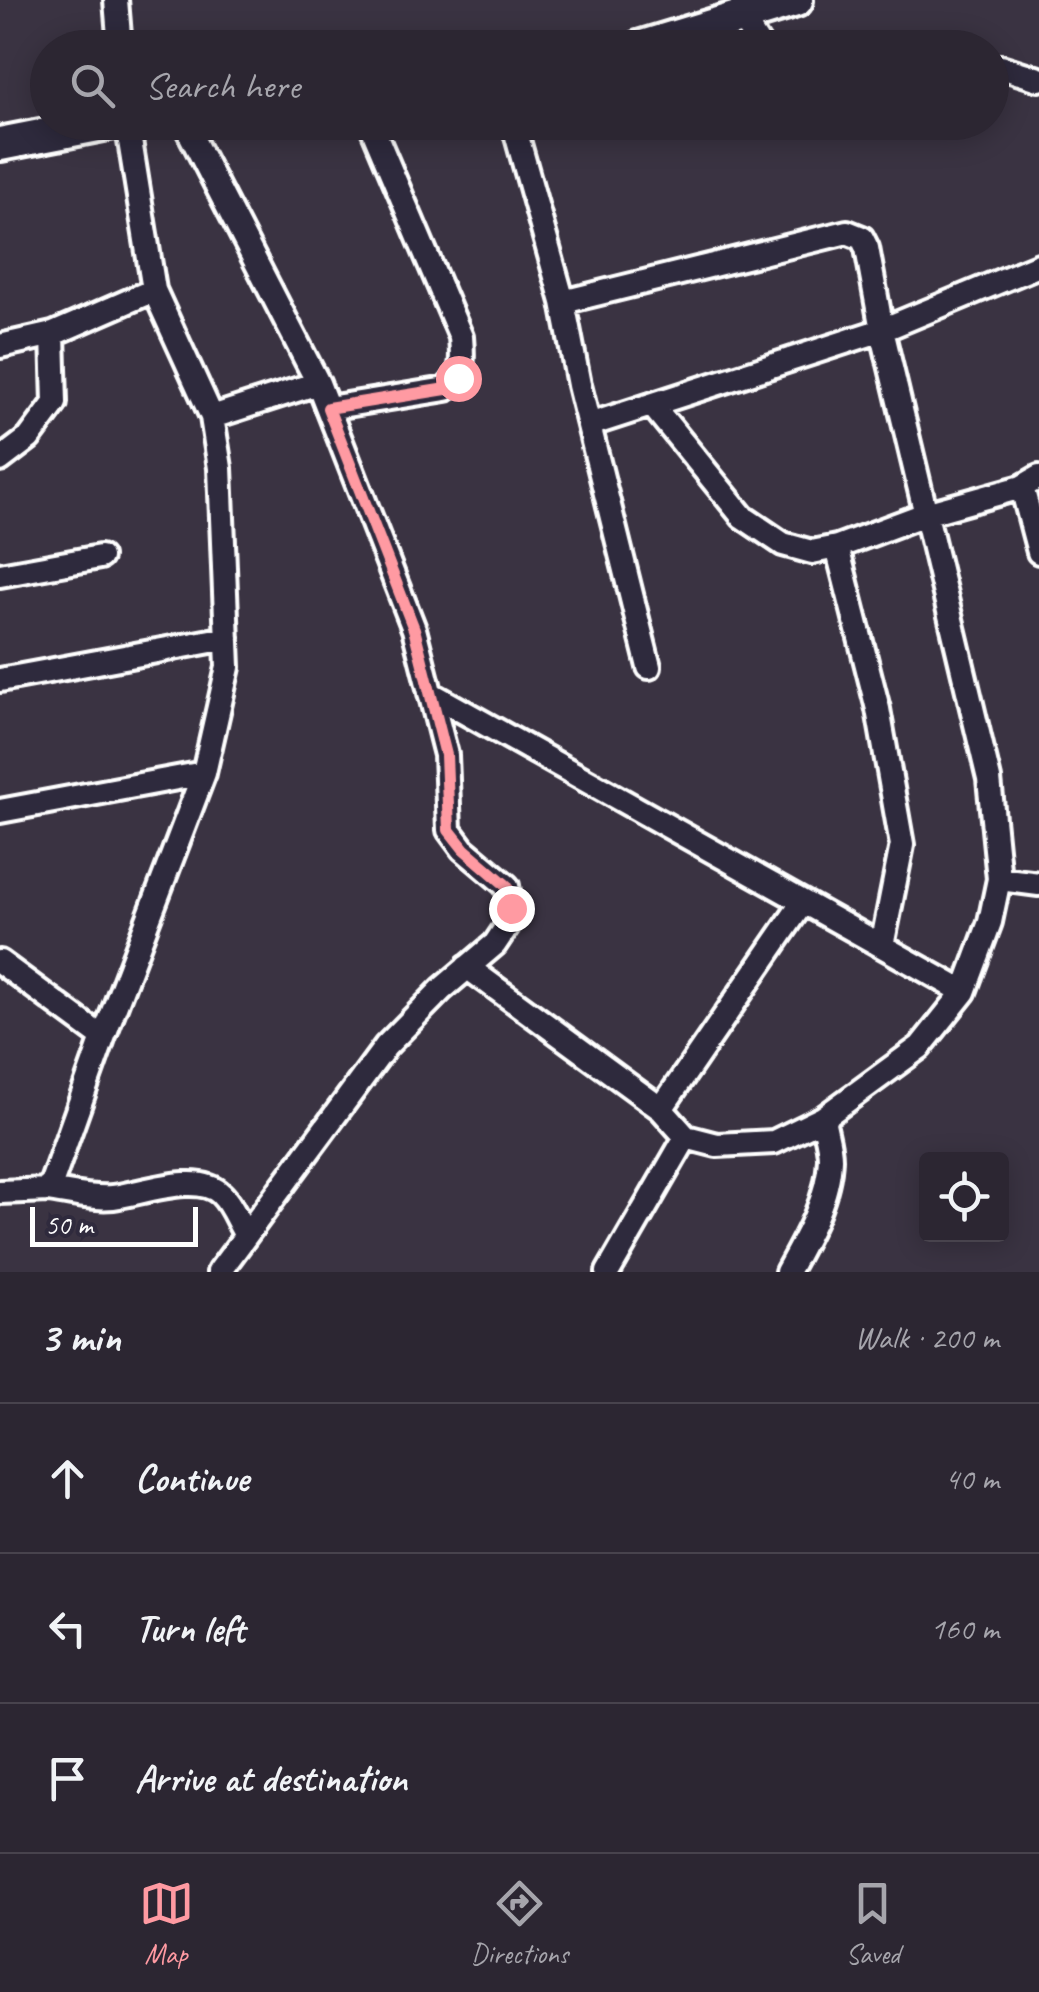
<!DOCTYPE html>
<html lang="en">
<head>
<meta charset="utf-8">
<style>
  :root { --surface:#2c2632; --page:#38323e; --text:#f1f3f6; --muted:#a6a5ac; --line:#48434d; --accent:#ff9aa2 }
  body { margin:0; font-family:Caveat,sans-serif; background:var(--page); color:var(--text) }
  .controls { position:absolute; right:30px; bottom:30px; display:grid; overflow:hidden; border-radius:10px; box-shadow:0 5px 25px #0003 }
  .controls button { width:90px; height:90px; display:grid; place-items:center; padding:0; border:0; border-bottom:2px solid var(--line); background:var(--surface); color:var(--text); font:50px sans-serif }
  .scale { position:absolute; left:30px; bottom:25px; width:168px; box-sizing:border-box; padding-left:10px; border:5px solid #fff; border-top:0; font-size:28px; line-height:35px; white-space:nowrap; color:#fff; -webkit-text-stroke:8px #2f2a3d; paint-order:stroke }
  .stop { position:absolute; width:30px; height:30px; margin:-22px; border:8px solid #ff9aa2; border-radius:50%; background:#fff }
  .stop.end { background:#ff9aa2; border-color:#fff; box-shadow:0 2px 10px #0008 }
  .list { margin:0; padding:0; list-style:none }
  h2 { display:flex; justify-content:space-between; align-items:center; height:130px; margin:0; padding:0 40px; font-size:42px }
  h2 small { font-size:32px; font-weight:400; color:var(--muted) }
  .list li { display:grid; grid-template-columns:65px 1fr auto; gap:30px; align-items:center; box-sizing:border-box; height:150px; padding:0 40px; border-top:2px solid var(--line) }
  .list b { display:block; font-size:38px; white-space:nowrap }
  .list em { font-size:32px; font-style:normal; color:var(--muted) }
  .icon { flex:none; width:55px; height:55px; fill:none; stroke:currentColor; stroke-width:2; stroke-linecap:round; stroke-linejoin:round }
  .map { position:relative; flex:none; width:1039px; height:1272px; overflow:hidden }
  .search { position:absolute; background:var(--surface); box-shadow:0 5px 25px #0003; left:30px; right:30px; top:30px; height:110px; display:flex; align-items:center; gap:25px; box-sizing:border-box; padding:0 35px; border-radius:55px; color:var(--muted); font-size:38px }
  .sheet { height:580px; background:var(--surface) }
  nav { display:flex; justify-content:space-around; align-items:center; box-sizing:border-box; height:140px; border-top:2px solid var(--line); background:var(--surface); font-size:28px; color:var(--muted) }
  nav a { display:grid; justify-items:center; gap:5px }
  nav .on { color:var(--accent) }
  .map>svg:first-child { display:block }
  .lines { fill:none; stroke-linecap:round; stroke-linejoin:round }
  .street-casing { stroke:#fff; stroke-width:30 }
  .secondary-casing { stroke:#fff; stroke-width:40 }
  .street { stroke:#2f2a3d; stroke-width:22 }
  .secondary { stroke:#2f2a3d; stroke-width:32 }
  .route { stroke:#ff9aa2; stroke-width:12 }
</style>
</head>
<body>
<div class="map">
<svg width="1039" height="1272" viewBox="0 0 1039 1272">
  <rect width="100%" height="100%" fill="#3a3342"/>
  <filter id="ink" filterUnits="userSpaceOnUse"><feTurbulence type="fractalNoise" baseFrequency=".01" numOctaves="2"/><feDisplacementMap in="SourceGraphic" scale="20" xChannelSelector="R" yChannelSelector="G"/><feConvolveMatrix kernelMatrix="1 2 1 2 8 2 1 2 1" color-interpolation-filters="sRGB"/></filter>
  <g filter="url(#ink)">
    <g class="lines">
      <!-- street casing -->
      <g class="street-casing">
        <path id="street" d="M 116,0 L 120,48
          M 741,17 L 761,48
          M 992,67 L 1001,67 L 1039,79
          M 184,122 L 318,383 L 414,629 L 446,755 L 449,830 L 463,849 L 507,886 L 511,909 L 507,926 L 495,944 L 442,989 L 386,1046 L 219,1272
          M 513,122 L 563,302 L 579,385 L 649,667
          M 154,290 L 212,417
          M 0,346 L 53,334 L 154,290 L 127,122
          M 652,405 L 743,517 L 783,544 L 812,552 L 837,547 L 925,514 L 1022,487
          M 328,408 L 446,389 C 464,372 463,362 461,337 L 370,122
          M 589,425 L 882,330 L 1039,265
          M 0,460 L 29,438 L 55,403 L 53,334
          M 1039,477 L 1022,487 L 1039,552
          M 837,547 L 878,709 L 902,845 L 882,946
          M 0,575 L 100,557
          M 0,680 L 227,638
          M 430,693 L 964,992
          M 0,811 L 204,773
          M 999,879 L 1039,884
          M 0,962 L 103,1038
          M 467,967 L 661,1109 L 686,1137 L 717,1145 L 774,1142 L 823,1118 L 920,1047 L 964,992 L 990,922 L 999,879 L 989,779 L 882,330 L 867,248 L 862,238 L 847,232 L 563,302
          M 661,1109 L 803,902
          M 0,1192 L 49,1190
          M 246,1235 C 238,1223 232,1204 221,1194 C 199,1171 140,1194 113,1197 C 92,1199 69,1193 49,1190 L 103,1038 L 204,773 L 228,667 L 220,468 L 212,417 L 318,383
          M 608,1272 L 686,1137
          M 787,1272 C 806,1238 829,1198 830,1158 C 830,1145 825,1131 823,1118"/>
      </g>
      <!-- secondary casing -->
      <g class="secondary-casing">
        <path id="secondary" d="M 639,48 L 796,0
          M 0,144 L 113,122"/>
      </g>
      <!-- street -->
      <use href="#street" class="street"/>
      <!-- secondary -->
      <use href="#secondary" class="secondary"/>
    </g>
  </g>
  <g class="lines" filter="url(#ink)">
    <!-- route -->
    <path class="route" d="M 458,378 L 446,389 L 328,408 L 414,629 L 446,755 L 449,830 L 464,849 L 507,886 L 511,908"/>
  </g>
</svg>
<div class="controls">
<button><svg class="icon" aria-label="locate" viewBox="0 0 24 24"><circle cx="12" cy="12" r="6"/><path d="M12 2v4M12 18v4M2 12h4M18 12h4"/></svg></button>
</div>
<div class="scale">50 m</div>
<div class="stop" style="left:458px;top:378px"></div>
<div class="stop end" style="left:511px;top:908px"></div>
<div class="search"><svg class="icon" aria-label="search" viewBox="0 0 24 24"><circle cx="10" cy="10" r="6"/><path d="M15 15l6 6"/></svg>Search here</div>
</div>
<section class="sheet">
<h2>3 min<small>Walk · 200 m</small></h2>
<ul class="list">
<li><svg class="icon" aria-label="ahead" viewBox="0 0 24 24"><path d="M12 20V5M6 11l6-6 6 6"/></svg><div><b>Continue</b></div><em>40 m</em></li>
<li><svg class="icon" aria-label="left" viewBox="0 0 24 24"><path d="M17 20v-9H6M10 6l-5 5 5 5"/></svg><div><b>Turn left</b></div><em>160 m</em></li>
<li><svg class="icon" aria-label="arrive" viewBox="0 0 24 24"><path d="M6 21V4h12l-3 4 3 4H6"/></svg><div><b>Arrive at destination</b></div></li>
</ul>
</section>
<nav>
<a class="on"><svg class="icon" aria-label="map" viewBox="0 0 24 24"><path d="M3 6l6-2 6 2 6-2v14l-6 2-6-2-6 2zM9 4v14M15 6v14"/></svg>Map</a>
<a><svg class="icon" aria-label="directions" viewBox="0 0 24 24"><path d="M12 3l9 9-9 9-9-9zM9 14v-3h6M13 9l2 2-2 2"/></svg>Directions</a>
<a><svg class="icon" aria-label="saved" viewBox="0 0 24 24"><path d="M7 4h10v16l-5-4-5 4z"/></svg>Saved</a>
</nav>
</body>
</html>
